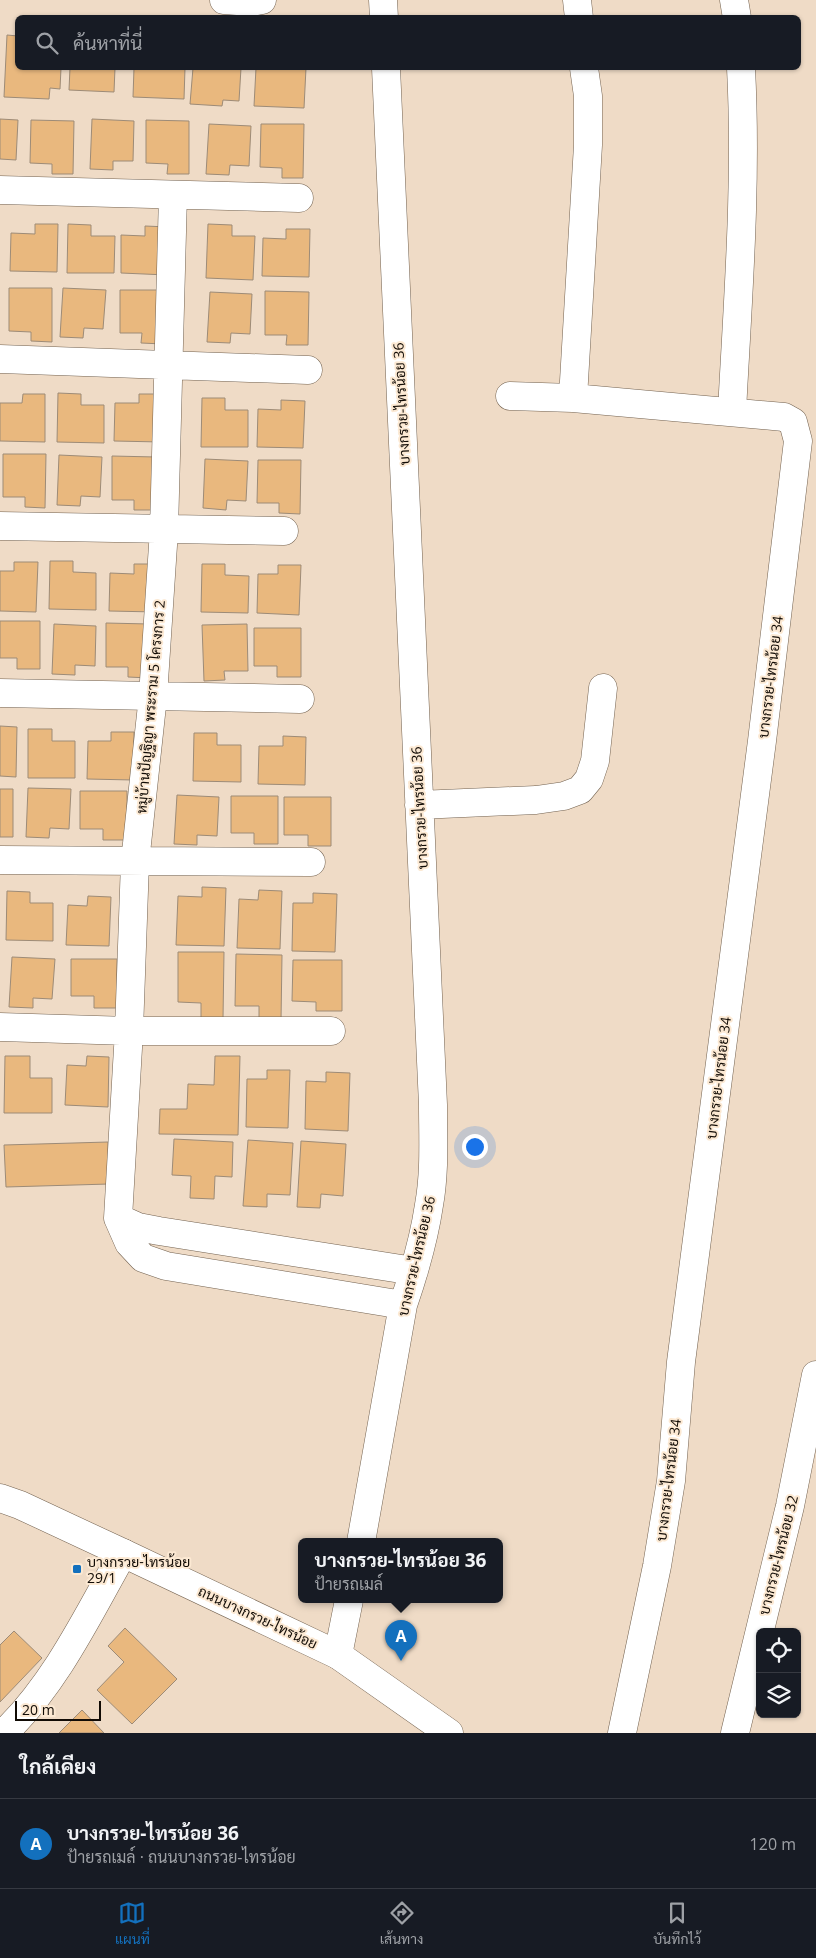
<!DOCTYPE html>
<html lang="th">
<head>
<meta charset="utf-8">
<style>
  :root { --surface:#171b24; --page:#20242c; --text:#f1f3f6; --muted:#9ea1a6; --line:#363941; --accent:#1370bd }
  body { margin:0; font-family:"Open Sans",Sarabun,sans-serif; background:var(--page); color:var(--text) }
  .controls { position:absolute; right:15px; bottom:15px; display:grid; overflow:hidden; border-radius:8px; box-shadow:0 1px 4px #0004 }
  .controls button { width:45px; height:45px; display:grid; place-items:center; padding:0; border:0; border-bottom:1px solid var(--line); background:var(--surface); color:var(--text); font:25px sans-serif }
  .scale { position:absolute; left:15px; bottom:12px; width:86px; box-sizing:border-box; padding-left:5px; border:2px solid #110b05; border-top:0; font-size:14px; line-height:18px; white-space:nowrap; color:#110b05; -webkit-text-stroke:4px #fce9d3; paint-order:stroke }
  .you { position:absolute; left:474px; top:1146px; width:18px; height:18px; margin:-12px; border:4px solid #fff; border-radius:50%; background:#1a73e8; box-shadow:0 0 0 8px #1a73e833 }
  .badge { display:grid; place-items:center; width:32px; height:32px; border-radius:50%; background:var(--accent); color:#fff; font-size:16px; font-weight:700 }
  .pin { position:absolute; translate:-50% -41px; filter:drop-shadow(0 1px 2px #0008) }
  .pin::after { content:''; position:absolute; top:26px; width:18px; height:15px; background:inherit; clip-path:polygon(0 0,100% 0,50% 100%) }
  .popup { position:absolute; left:298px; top:1538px; width:205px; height:65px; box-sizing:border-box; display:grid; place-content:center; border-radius:8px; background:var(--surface); filter:drop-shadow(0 1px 4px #0005); font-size:16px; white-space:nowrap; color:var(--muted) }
  .popup b { font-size:19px; color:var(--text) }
  .popup::after { content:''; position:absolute; left:50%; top:100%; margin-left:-10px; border:10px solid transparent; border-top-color:var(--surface) }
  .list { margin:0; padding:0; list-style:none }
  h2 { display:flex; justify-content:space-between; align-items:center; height:65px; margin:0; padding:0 20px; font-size:21px }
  h2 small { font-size:16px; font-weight:400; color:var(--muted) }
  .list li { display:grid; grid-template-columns:32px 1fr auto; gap:15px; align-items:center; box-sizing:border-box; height:90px; padding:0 20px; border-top:1px solid var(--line) }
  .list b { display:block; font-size:19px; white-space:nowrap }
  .list p { margin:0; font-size:16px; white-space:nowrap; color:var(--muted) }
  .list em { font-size:16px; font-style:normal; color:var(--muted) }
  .icon { flex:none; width:28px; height:28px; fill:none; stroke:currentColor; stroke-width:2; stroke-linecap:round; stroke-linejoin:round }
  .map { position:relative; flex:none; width:816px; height:1733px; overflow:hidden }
  .search { position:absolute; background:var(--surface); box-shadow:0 1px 4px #0004; left:15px; right:15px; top:15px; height:55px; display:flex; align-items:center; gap:12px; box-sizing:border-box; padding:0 18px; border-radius:8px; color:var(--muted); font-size:19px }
  .sheet { height:155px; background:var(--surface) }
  nav { display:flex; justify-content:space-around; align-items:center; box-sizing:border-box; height:70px; border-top:1px solid var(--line); background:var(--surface); font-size:14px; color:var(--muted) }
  nav a { display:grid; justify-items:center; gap:2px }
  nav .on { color:var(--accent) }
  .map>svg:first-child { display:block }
  .building { fill:#e9b87e; stroke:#9d8b77 }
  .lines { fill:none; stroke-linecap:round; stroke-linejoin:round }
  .street-casing { stroke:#736250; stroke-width:29 }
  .secondary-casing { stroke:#736250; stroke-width:29 }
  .street { stroke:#fff; stroke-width:28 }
  .secondary { stroke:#fff; stroke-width:28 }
  .poi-dot { fill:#1370bd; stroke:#fce9d3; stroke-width:2 }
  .labels { text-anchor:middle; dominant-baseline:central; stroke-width:4; stroke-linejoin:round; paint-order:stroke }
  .street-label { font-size:14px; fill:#110b05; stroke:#fce9d3 }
  .poi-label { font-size:14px; fill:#110b05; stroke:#fce9d3; text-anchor:start }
</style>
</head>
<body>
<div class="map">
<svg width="816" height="1733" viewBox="0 0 816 1733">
  <rect width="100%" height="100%" fill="#efdbc6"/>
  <!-- building -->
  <path class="building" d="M 7,35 L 18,36 L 18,68 L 61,68 L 60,89 L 50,88 L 49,99 L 4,97 Z
    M 70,68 L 115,68 L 114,92 L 69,90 Z
    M 134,68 L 185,68 L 184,99 L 133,97 Z
    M 193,68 L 241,68 L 239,101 L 223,100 L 222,106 L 190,104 Z
    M 256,68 L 306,68 L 304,108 L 254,106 Z
    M 0,119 L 18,120 L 16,160 L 0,159 Z
    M 92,119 L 134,121 L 133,161 L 113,161 L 113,170 L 90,169 Z
    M 31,120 L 74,121 L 73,174 L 52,174 L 52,164 L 30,163 Z
    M 146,120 L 189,121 L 189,174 L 167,174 L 168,164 L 146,163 Z
    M 209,124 L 251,126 L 249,166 L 230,165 L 229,175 L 206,174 Z
    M 261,124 L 304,124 L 303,178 L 282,178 L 282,168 L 260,167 Z
    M 35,224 L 58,224 L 57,272 L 10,271 L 11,233 L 35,234 Z
    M 68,224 L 91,225 L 91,236 L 115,236 L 114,273 L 67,273 Z
    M 208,224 L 232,225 L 232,236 L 255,236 L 253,280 L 206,278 Z
    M 145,226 L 168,227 L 167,275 L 121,273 L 121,235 L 145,236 Z
    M 286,229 L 310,229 L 309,277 L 262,276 L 263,238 L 286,239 Z
    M 9,288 L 52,288 L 52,342 L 31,341 L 31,332 L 9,331 Z
    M 63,288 L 106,290 L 103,329 L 84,328 L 83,338 L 60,337 Z
    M 120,290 L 163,290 L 163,344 L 141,343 L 142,333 L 120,333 Z
    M 265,291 L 309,292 L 308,345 L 286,345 L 287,335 L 265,335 Z
    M 210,292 L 252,294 L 250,334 L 231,333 L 230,343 L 207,342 Z
    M 58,393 L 81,394 L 81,405 L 104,405 L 104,443 L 57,442 Z
    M 23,394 L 45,394 L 45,442 L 0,441 L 0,403 L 22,403 Z
    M 139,394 L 162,394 L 161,442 L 114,441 L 115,403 L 139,403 Z
    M 202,398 L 225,398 L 225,410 L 248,410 L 248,447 L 201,447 Z
    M 281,400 L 305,401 L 303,448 L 257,447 L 258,409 L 281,410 Z
    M 3,454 L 46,454 L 45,508 L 25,507 L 25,497 L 3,497 Z
    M 59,455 L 102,457 L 100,497 L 81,496 L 80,506 L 57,505 Z
    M 112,456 L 156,457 L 155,510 L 134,510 L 134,500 L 112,500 Z
    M 205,459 L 248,461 L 246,501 L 227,500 L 226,510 L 203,508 Z
    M 258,460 L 301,460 L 300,514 L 279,513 L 279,503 L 257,503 Z
    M 50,561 L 73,561 L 73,572 L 96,573 L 96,610 L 49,609 Z
    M 14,562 L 38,562 L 36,612 L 0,611 L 0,571 L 14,571 Z
    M 134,564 L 157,564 L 156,612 L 109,611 L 110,573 L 134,574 Z
    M 202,564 L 225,564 L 225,575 L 249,576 L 248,613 L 201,612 Z
    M 278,565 L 301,565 L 299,615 L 257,613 L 258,574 L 278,574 Z
    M 0,621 L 40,621 L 40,669 L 17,669 L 17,658 L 0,658 Z
    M 106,623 L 149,624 L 149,678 L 128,677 L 128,667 L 106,667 Z
    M 54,624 L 96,626 L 95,666 L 75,665 L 75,675 L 52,674 Z
    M 247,624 L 248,671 L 224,671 L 225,680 L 204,681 L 202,625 Z
    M 254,628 L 301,628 L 301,677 L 277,677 L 277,666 L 254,666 Z
    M 0,726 L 17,727 L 16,777 L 0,776 Z
    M 28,729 L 52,729 L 52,741 L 75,741 L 75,778 L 28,778 Z
    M 111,732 L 134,732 L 133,780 L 87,779 L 88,741 L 111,741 Z
    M 194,733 L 217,733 L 217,745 L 241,745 L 241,782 L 193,781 Z
    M 283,736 L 306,737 L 305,785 L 258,784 L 259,746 L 283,746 Z
    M 28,788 L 71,789 L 69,829 L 50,828 L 49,838 L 26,837 Z
    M 0,789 L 13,789 L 13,837 L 0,837 Z
    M 80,791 L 127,791 L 127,840 L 103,840 L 103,829 L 80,829 Z
    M 177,795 L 219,797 L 217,836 L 197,835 L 197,845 L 174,844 Z
    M 231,796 L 278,796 L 278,844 L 254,844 L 254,833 L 231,833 Z
    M 284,797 L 331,797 L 331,846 L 308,846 L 308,835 L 284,835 Z
    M 202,887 L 226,888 L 224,946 L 176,945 L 178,896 L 202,897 Z
    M 259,890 L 282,891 L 280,949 L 237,948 L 239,899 L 258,900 Z
    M 7,891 L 30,892 L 30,903 L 53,903 L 53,941 L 6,940 Z
    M 313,893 L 337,894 L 335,952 L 292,951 L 293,903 L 313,903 Z
    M 88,896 L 111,897 L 109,946 L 66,945 L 68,905 L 87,906 Z
    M 178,952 L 224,952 L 223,1019 L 201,1019 L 201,1003 L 178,1002 Z
    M 236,954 L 282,955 L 281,1022 L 259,1022 L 259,1006 L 235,1006 Z
    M 12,957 L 55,959 L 52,999 L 33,998 L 33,1008 L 9,1007 Z
    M 71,959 L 117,959 L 117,1008 L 94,1008 L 94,996 L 71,996 Z
    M 293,960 L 342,960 L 342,1011 L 316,1011 L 316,1002 L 292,1001 Z
    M 5,1056 L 30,1056 L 30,1078 L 52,1078 L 52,1113 L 4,1113 Z
    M 87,1056 L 109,1057 L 108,1107 L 65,1105 L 67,1065 L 86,1066 Z
    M 215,1056 L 240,1056 L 238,1135 L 159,1134 L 160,1109 L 187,1109 L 188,1084 L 214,1085 Z
    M 267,1070 L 290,1070 L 288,1128 L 246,1127 L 247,1079 L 267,1079 Z
    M 326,1072 L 350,1073 L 348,1131 L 305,1129 L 306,1081 L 326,1082 Z
    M 174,1139 L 233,1142 L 232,1177 L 215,1176 L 214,1199 L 190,1198 L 191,1176 L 172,1175 Z
    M 248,1140 L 293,1143 L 290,1195 L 267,1194 L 267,1207 L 243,1206 Z
    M 301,1141 L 346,1144 L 343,1196 L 321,1194 L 320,1208 L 297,1207 Z
    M 108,1142 L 109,1184 L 6,1187 L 4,1145 Z
    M 125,1628 L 177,1679 L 132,1724 L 97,1690 L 124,1662 L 108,1646 Z
    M 14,1631 L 42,1658 L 0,1702 L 0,1645 Z
    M 82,1710 L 104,1733 L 59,1733 Z"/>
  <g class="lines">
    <!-- street casing -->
    <g class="street-casing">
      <path id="street" d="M 224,0 L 251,2 L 262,0
        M 383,0 L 384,18
        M 577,0 L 579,18
        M 734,0 L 737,18
        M 0,190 L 299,198
        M 173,195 L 164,530 L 153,696 L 135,862 L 129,1031 L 118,1218 L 129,1243 L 143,1258 L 166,1266 L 403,1305
        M 0,359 L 308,370
        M 510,396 L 573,398 L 784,417 L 793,422 L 798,441 L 762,741 L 681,1362 L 671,1481 L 657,1566 L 622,1733
        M 573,398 L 588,145 L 588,96 L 584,68
        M 732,411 C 738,297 747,182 741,68
        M 0,526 L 284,531
        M 0,693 L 300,699
        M 419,805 L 536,800 L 564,796 L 580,790 L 589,779 L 595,761 L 603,688
        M 0,860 L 311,862
        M 0,1027 L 129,1031 L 331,1031
        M 118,1218 L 138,1227 L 159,1231 L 414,1271
        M 361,1542 L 403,1305 C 414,1273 424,1239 429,1205 C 435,1172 433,1138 433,1105 L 386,68
        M 338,1655 L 349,1600
        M 4,1733 C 56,1683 88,1615 123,1553
        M 735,1733 L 790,1506 L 816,1375"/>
    </g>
    <!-- secondary casing -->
    <g class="secondary-casing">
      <path id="secondary" d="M 0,1498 L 20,1505 L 123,1553 L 338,1655 L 449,1733"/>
    </g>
    <!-- street -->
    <use href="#street" class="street"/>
    <!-- secondary -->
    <use href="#secondary" class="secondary"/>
  </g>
  <!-- markers -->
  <rect class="poi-dot" x="72" y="1564" width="10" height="10" rx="2.5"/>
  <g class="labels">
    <!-- street labels -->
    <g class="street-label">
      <text transform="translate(401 404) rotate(-93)">บางกรวย-ไทรน้อย 36</text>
      <text transform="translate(770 677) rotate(-83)">บางกรวย-ไทรน้อย 34</text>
      <text transform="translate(150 707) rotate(-85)">หมู่บ้านปัญฐิญา พระราม 5 โครงการ 2</text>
      <text transform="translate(419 808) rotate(-93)">บางกรวย-ไทรน้อย 36</text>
      <text transform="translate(718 1078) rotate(-83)">บางกรวย-ไทรน้อย 34</text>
      <text transform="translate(416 1256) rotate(-77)">บางกรวย-ไทรน้อย 36</text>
      <text transform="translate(668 1480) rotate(-83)">บางกรวย-ไทรน้อย 34</text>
      <text transform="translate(778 1555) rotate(-76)">บางกรวย-ไทรน้อย 32</text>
      <text transform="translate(258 1617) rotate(25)">ถนนบางกรวย-ไทรน้อย</text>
    </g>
    <!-- poi labels -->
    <g class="poi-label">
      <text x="87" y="1561">บางกรวย-ไทรน้อย<tspan x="87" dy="16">29/1</tspan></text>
    </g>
  </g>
</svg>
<div class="controls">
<button><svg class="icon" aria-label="locate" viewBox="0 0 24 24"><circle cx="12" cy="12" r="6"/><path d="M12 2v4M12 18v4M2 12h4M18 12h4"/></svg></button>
<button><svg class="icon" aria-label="layers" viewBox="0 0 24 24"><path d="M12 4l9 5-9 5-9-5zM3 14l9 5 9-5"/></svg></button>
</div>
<div class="scale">20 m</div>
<div class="you"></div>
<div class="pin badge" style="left:401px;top:1661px">A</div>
<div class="popup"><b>บางกรวย-ไทรน้อย 36</b>ป้ายรถเมล์</div>
<div class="search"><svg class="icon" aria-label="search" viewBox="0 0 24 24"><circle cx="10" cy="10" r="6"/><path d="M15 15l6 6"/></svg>ค้นหาที่นี่</div>
</div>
<section class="sheet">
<h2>ใกล้เคียง<small></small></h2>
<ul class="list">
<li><span class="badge">A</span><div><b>บางกรวย-ไทรน้อย 36</b><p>ป้ายรถเมล์ · ถนนบางกรวย-ไทรน้อย</p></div><em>120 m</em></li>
</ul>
</section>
<nav>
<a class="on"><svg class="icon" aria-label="map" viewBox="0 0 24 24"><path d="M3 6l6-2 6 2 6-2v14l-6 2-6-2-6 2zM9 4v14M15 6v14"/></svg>แผนที่</a>
<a><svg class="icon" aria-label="directions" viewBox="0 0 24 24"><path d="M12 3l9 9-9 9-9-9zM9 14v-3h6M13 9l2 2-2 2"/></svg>เส้นทาง</a>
<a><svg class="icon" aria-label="saved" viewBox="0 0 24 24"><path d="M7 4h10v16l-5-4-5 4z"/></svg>บันทึกไว้</a>
</nav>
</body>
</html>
